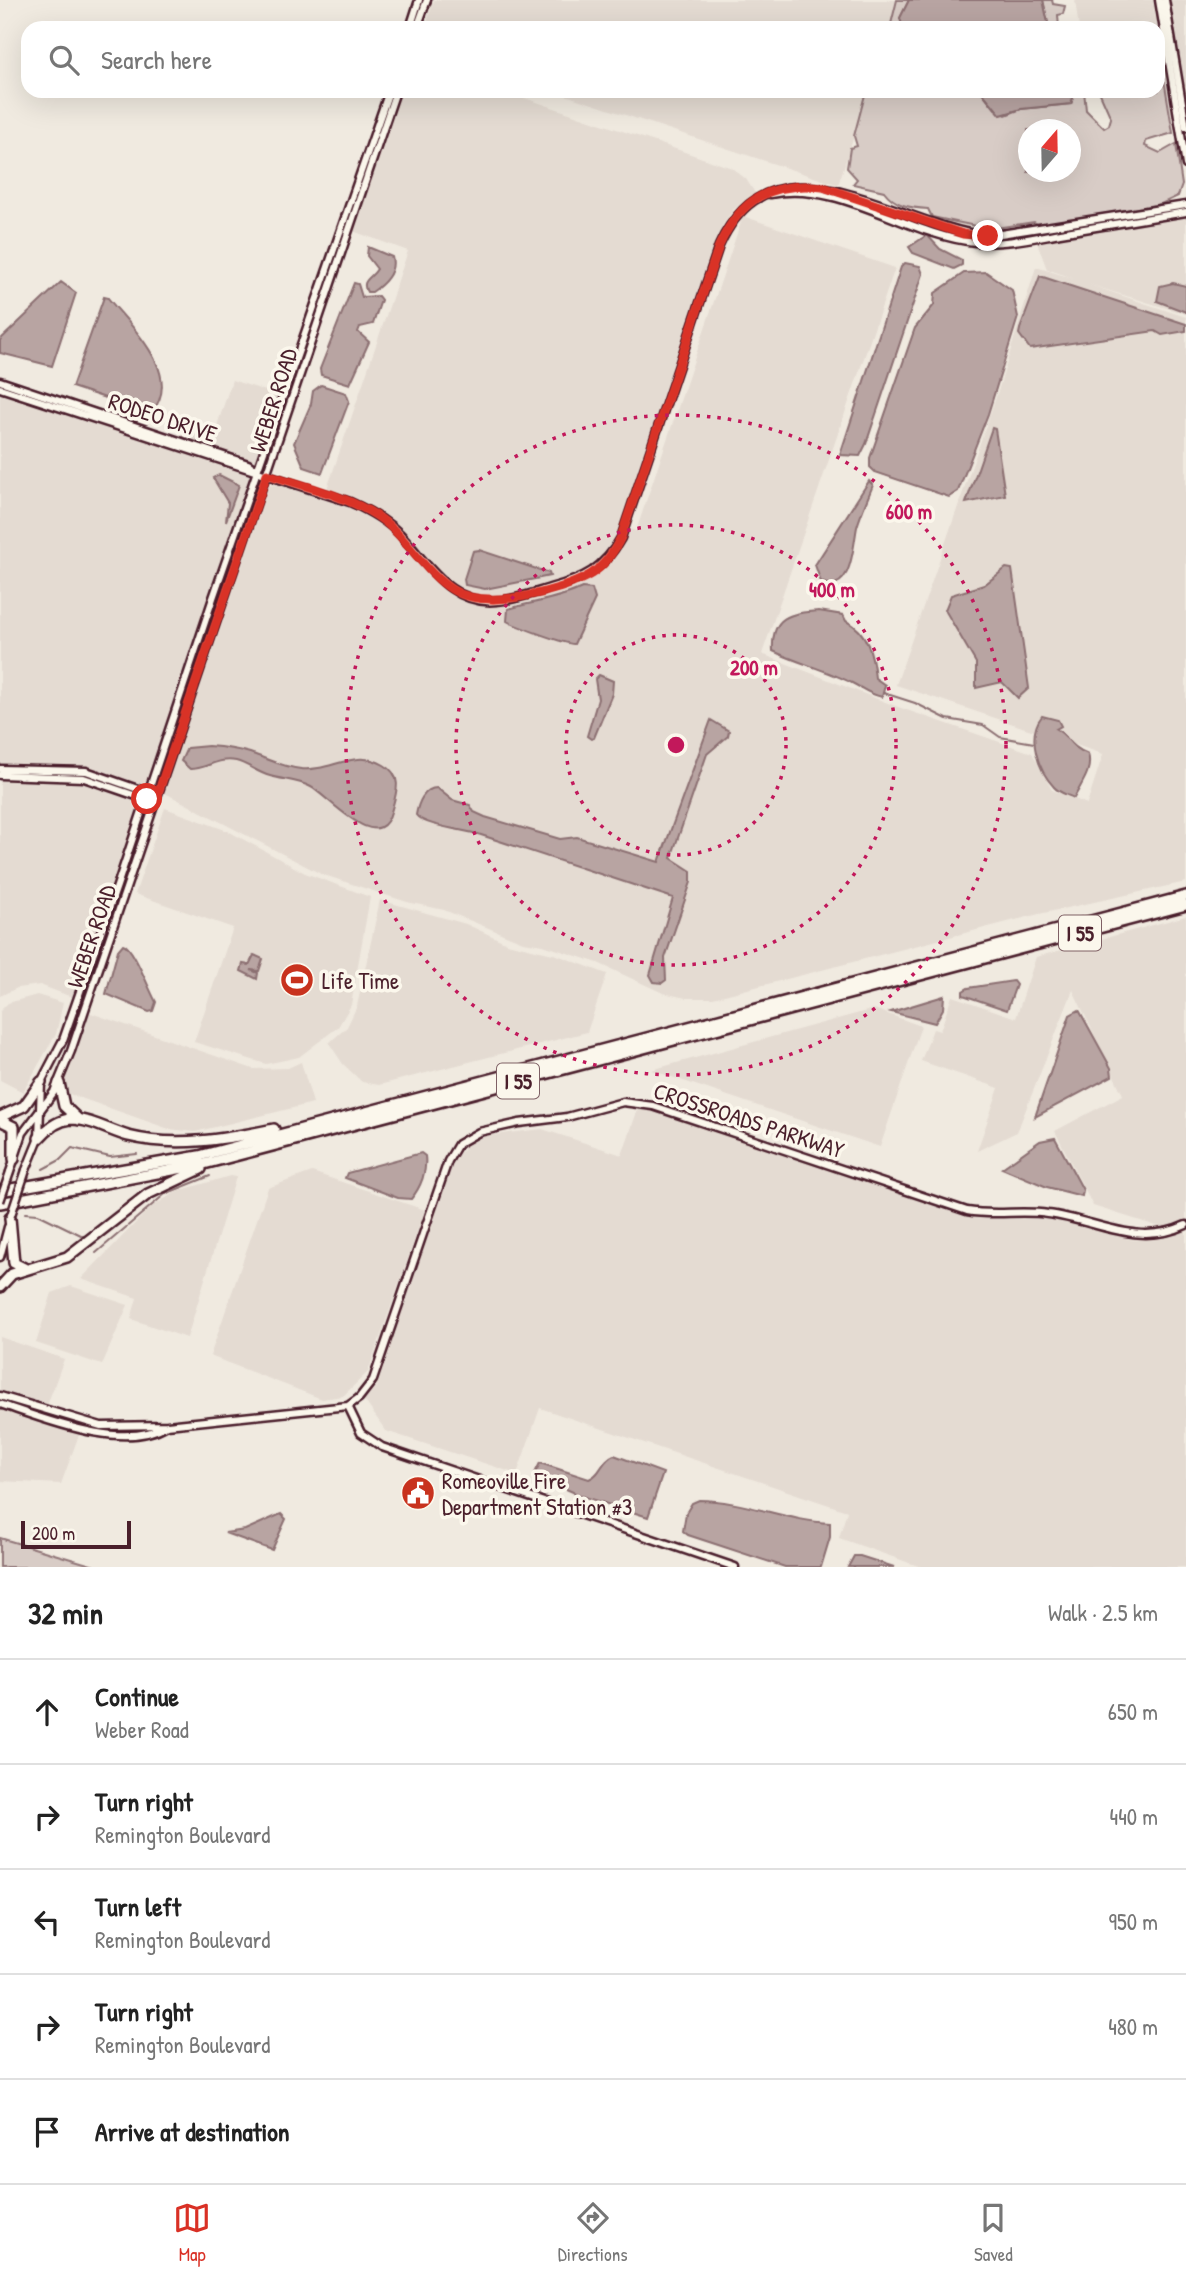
<!DOCTYPE html>
<html lang="en">
<head>
<meta charset="utf-8">
<style>
  :root { --surface:#fff; --page:#f2f2f2; --text:#222; --muted:#767676; --line:#e0e0e0; --accent:#d93025 }
  body { margin:0; font-family:"Patrick Hand",sans-serif; background:var(--page); color:var(--text) }
  .compass { position:absolute; left:1018px; top:119px; width:63px; height:63px; border-radius:50%; background:var(--surface); box-shadow:0 7px 28px #0002; rotate:20deg }
  .scale { position:absolute; left:21px; bottom:18px; width:110px; box-sizing:border-box; padding-left:7px; border:4px solid #4a1f2b; border-top:0; font-size:19px; line-height:24px; white-space:nowrap; color:#4a1f2b; -webkit-text-stroke:5px #fbf7ec; paint-order:stroke }
  .stop { position:absolute; width:21px; height:21px; margin:-16px; border:5px solid #d93025; border-radius:50%; background:#fff }
  .stop.end { background:#d93025; border-color:#fff; box-shadow:0 2px 7px #0008 }
  .list { margin:0; padding:0; list-style:none }
  h2 { display:flex; justify-content:space-between; align-items:center; height:91px; margin:0; padding:0 28px; font-size:30px }
  h2 small { font-size:23px; font-weight:400; color:var(--muted) }
  .list li { display:grid; grid-template-columns:46px 1fr auto; gap:21px; align-items:center; box-sizing:border-box; height:105px; padding:0 28px; border-top:2px solid var(--line) }
  .list b { display:block; font-size:26px; white-space:nowrap }
  .list p { margin:0; font-size:23px; white-space:nowrap; color:var(--muted) }
  .list em { font-size:23px; font-style:normal; color:var(--muted) }
  .icon { flex:none; width:38px; height:38px; fill:none; stroke:currentColor; stroke-width:2; stroke-linecap:round; stroke-linejoin:round }
  .map { position:relative; flex:none; width:1186px; height:1567px; overflow:hidden }
  .search { position:absolute; background:var(--surface); box-shadow:0 7px 28px #0002; left:21px; right:21px; top:21px; height:77px; display:flex; align-items:center; gap:18px; box-sizing:border-box; padding:0 24px; border-radius:21px; color:var(--muted); font-size:26px }
  .sheet { height:616px; background:var(--surface) }
  nav { display:flex; justify-content:space-around; align-items:center; box-sizing:border-box; height:98px; border-top:2px solid var(--line); background:var(--surface); font-size:19px; color:var(--muted) }
  nav a { display:grid; justify-items:center; gap:4px }
  nav .on { color:var(--accent) }
  .map>svg:first-child { display:block }
  .built { fill:#e4dbd2 }
  .green { fill:#d8ccc6; stroke:#917678; stroke-width:2; fill-rule:evenodd }
  .water { fill:#b8a4a2; stroke:#8c6f72; stroke-width:2 }
  .lines { fill:none; stroke-linecap:round; stroke-linejoin:round }
  .stream { stroke:#8c6f72; stroke-width:2 }
  .secondary-casing { stroke:#4a1f2b; stroke-width:11 }
  .highway-casing { stroke:#4a1f2b; stroke-width:14 }
  .secondary { stroke:#fbf7ec; stroke-width:6 }
  .highway { stroke:#fbf7ec; stroke-width:9 }
  .secondary-bridge-casing { stroke:#4a1f2b; stroke-width:11; stroke-linecap:butt }
  .secondary-bridge { stroke:#fbf7ec; stroke-width:6 }
  .route { stroke:#d93025; stroke-width:9 }
  .ring { fill:none; stroke:#c2185b; stroke-width:3.5; stroke-dasharray:3.5 7 }
  .labels { text-anchor:middle; dominant-baseline:central; stroke-width:7; stroke-linejoin:round; paint-order:stroke }
  .shield { fill:#fbf7ec; stroke:#7f6065; stroke-width:2 }
  .shield-label { font-size:21px; font-weight:bold; fill:#4a1f2b }
  .street-label { font-size:23px; fill:#4a1f2b; stroke:#fbf7ec }
  .poi-label { font-size:23px; fill:#4a1f2b; stroke:#fbf7ec; text-anchor:start }
  .centre { fill:#c2185b; stroke:#fbf7ec; stroke-width:3.5 }
  .ring-label { font-size:21px; text-anchor:middle; font-weight:bold; fill:#c2185b; stroke:#fbf7ec; stroke-width:7; stroke-linejoin:round; paint-order:stroke }
</style>
</head>
<body>
<div class="map">
<svg width="1186" height="1567" viewBox="0 0 1186 1567">
  <rect width="100%" height="100%" fill="#f0eae0"/>
  <filter id="ink" filterUnits="userSpaceOnUse"><feTurbulence type="fractalNoise" baseFrequency=".0143" numOctaves="2"/><feDisplacementMap in="SourceGraphic" scale="14" xChannelSelector="R" yChannelSelector="G"/><feConvolveMatrix kernelMatrix="1 2 1 2 8 2 1 2 1" color-interpolation-filters="sRGB"/></filter>
  <g filter="url(#ink)">
    <!-- built -->
    <path class="built" d="M 434,0 L 899,0 L 890,28 L 425,28 Z
      M 1075,0 L 1153,0 L 1157,28 L 1079,28 Z
      M 1171,0 L 1186,0 L 1186,91 Z
      M 400,91 L 504,91 L 732,168 L 746,179 L 755,193 L 733,210 L 723,225 L 621,526 L 636,531 L 743,216 L 895,268 L 762,654 L 898,707 L 1032,753 L 1052,790 L 1087,804 L 1103,754 L 896,685 L 998,391 L 1036,267 L 1075,279 L 1047,269 L 1036,240 L 1186,216 L 1186,314 L 1090,285 L 1186,317 L 1186,882 L 1039,914 L 713,998 L 686,998 L 663,993 L 598,963 L 543,945 L 523,942 L 444,910 L 407,902 L 321,874 L 165,793 L 162,785 L 259,504 L 267,486 L 278,484 L 307,491 L 327,489 L 408,251 L 350,230 Z
      M 553,91 L 869,91 L 838,185 Z
      M 232,380 L 281,396 L 257,468 L 180,441 L 185,426 L 214,435 Z
      M 0,391 L 252,475 L 146,788 L 84,765 L 79,780 L 132,797 L 139,805 L 137,820 L 77,999 L 40,985 L 17,988 L 0,996 Z
      M 165,808 L 228,831 L 305,873 L 370,897 L 351,1005 L 338,1027 L 299,1057 L 266,1064 L 194,1042 L 233,928 L 135,894 Z
      M 380,900 L 466,924 L 507,943 L 557,955 L 607,974 L 587,1032 L 379,1085 L 362,1082 L 343,1064 L 329,1043 L 347,1027 L 357,1006 Z
      M 1186,916 L 1186,1220 L 1163,1228 L 1093,1206 L 1055,1131 L 1123,1095 L 1073,990 L 1017,1132 L 977,1151 L 999,1088 L 921,1061 L 933,1029 L 940,1031 L 952,996 L 1016,1018 L 1036,957 Z
      M 37,995 L 63,1003 L 56,1034 L 23,1092 L 0,1080 L 0,1011 L 8,1003 Z
      M 874,1009 L 921,1026 L 880,1147 L 651,1070 Z
      M 85,1011 L 253,1069 L 288,1068 L 301,1062 L 313,1103 L 195,1132 L 169,1129 L 58,1090 Z
      M 639,1106 L 971,1217 L 1029,1215 L 1062,1219 L 1133,1240 L 1168,1235 L 1186,1227 L 1186,1567 L 921,1567 L 839,1538 L 847,1511 L 540,1408 L 517,1474 L 386,1431 L 364,1400 L 377,1386 L 454,1160 L 466,1146 L 484,1136 L 542,1129 L 622,1155 Z
      M 312,1172 L 425,1210 L 368,1372 L 343,1396 L 322,1399 L 210,1356 L 268,1188 Z
      M 230,1176 L 236,1177 L 187,1338 L 131,1319 L 137,1298 L 81,1279 L 151,1207 L 178,1191 Z
      M 71,1286 L 128,1305 L 102,1365 L 36,1343 L 52,1293 Z
      M 0,1337 L 64,1359 L 46,1408 L 0,1393 Z
      M 0,1406 L 80,1432 L 61,1484 L 0,1481 Z"/>
    <!-- green -->
    <path class="green" d="M 897,0 L 909,0 L 900,18 L 903,28 L 890,28 Z
      M 1043,0 L 1052,0 L 1053,4 L 1065,6 L 1063,14 L 1058,15 L 1059,28 L 1049,28 Z
      M 1158,61 L 1161,61 L 1173,133 L 1146,141 L 1145,146 L 1160,153 L 1176,144 L 1182,185 L 1178,196 L 1161,204 L 1039,225 L 1034,222 L 990,229 L 932,217 L 928,209 C 911,208 895,206 884,191 L 853,184 L 857,179 L 847,168 L 850,148 L 857,146 L 854,136 L 866,91 L 981,91 L 995,109 L 1006,115 L 1021,109 L 1071,104 L 1073,98 L 1068,91 L 1084,91 L 1086,110 L 1104,128 L 1109,125 L 1111,118 L 1099,91 L 1158,91 ZM 1028,130 L 1070,130 L 1070,172 L 1028,172 Z
      M 0,1538 L 98,1567 L 0,1567 Z"/>
    <!-- water -->
    <path class="water" d="M 909,0 L 1043,0 L 1049,28 L 903,28 L 900,18 Z
      M 981,91 L 1068,91 L 1073,98 L 1071,104 L 1021,109 L 1001,115 Z
      M 927,235 L 940,249 L 962,260 L 962,265 L 954,269 L 913,253 L 909,247 Z
      M 368,247 L 392,257 C 396,272 384,284 372,292 L 367,292 C 360,280 372,278 377,269 L 367,256 Z
      M 905,263 L 920,266 L 923,274 L 866,444 L 860,456 L 840,455 L 901,267 Z
      M 986,272 L 1012,290 L 1018,317 L 988,414 L 958,491 L 949,497 L 875,472 L 870,467 L 870,458 L 915,328 L 934,305 L 935,293 L 964,273 Z
      M 1040,276 L 1186,324 L 1186,331 L 1162,335 L 1155,331 L 1030,349 L 1019,334 L 1020,329 Z
      M 61,282 L 76,293 L 52,366 L 0,353 L 0,340 Z
      M 354,283 L 358,284 L 362,297 L 378,296 L 381,300 L 373,324 L 360,327 L 358,332 L 369,342 L 350,384 L 321,375 L 320,369 Z
      M 1173,283 L 1186,286 L 1186,312 L 1157,301 L 1160,286 Z
      M 104,297 L 108,298 C 131,327 185,375 151,413 L 72,387 Z
      M 321,385 L 346,393 L 349,401 L 322,473 L 304,467 L 294,443 L 311,404 L 313,391 Z
      M 992,428 L 995,429 L 1005,495 L 966,503 Z
      M 219,475 L 239,485 L 226,521 L 228,503 L 213,478 Z
      M 869,481 L 873,485 C 868,498 861,513 857,527 C 853,546 852,596 821,582 L 815,565 Z
      M 479,550 L 549,573 L 550,576 L 485,589 L 465,585 L 464,579 L 473,551 Z
      M 1006,568 L 1012,569 L 1029,688 L 1018,698 L 1002,682 L 976,688 L 976,663 L 945,610 L 951,595 L 984,585 Z
      M 582,588 L 592,589 L 595,599 L 574,644 C 568,645 513,625 507,621 L 508,609 C 532,602 559,599 582,588 Z
      M 819,611 L 843,615 L 846,621 C 868,631 873,656 875,678 L 885,685 L 882,697 C 868,694 864,689 852,683 C 827,670 798,663 773,651 C 771,616 790,613 819,611 Z
      M 599,675 L 613,681 L 612,694 L 594,738 L 591,739 L 587,736 L 598,699 L 595,679 Z
      M 1042,716 L 1058,720 L 1061,726 L 1056,729 C 1070,737 1068,746 1088,754 C 1093,770 1081,784 1074,798 C 1068,795 1059,793 1054,787 C 1038,770 1026,736 1042,716 Z
      M 711,720 L 729,731 L 728,736 L 707,754 L 671,858 L 691,871 L 691,882 L 665,958 L 666,980 L 662,983 L 654,982 L 650,975 L 673,898 L 481,835 C 466,830 423,826 416,815 C 418,803 424,788 437,788 L 452,800 L 470,805 L 474,812 L 485,817 L 560,839 L 577,837 L 659,862 Z
      M 208,746 C 222,747 237,749 250,753 C 268,759 282,767 301,769 C 331,772 354,748 384,765 C 404,776 396,794 391,812 C 379,857 328,796 311,787 C 298,780 284,780 270,776 C 258,773 248,764 236,761 C 218,757 207,769 190,769 L 181,761 L 187,748 Z
      M 123,944 C 133,946 149,990 156,1002 L 153,1011 L 149,1012 L 106,994 L 118,950 Z
      M 254,955 L 263,959 L 259,971 L 251,970 L 258,973 L 257,979 L 241,971 L 243,964 L 249,965 Z
      M 1013,981 L 1016,985 L 1007,1010 L 963,995 L 963,991 L 968,988 Z
      M 944,996 L 943,1009 L 935,1023 L 891,1012 Z
      M 1079,1010 L 1111,1068 L 1112,1076 L 1035,1117 L 1070,1015 Z
      M 1055,1138 L 1083,1190 L 1082,1196 L 1047,1187 L 1002,1168 L 1040,1141 Z
      M 421,1153 L 425,1156 C 427,1171 421,1187 411,1199 L 398,1198 L 345,1178 L 347,1173 Z
      M 614,1455 L 663,1473 L 648,1517 L 582,1496 L 534,1475 L 540,1463 L 589,1479 C 602,1474 601,1460 614,1455 Z
      M 699,1500 C 743,1500 786,1521 830,1523 L 830,1537 L 821,1567 L 785,1567 L 688,1535 L 683,1531 L 686,1513 L 692,1503 Z
      M 281,1514 L 286,1519 L 272,1550 L 225,1533 L 245,1530 Z
      M 854,1556 L 860,1556 L 894,1567 L 848,1567 Z"/>
    <g class="lines">
      <!-- stream -->
      <path class="stream" d="M 884,693 L 915,703 L 947,719 L 983,725 L 1000,737 L 1034,743
        M 43,1169 L 60,1160 L 72,1148 L 110,1157 L 137,1154
        M 25,1213 L 38,1214 L 83,1236
        M 96,1253 L 165,1194 L 210,1176"/>
      <!-- secondary casing -->
      <g class="secondary-casing">
        <path id="secondary" d="M 1159,0 L 1186,165
          M 1165,0 L 1186,127
          M 410,28 L 419,0
          M 417,28 L 427,0
          M 770,194 C 842,180 905,235 975,242 C 1003,245 1032,238 1060,233 C 1102,226 1144,219 1186,212
          M 0,381 L 248,464 L 255,469
          M 0,388 L 350,502 C 368,510 386,520 400,534 C 428,563 450,606 497,601 C 515,600 533,593 550,588 C 583,579 604,569 621,538 L 719,246 C 774,124 897,227 988,236 L 1186,205
          M 0,769 L 86,771 L 152,794
          M 0,775 L 84,778 L 148,800
          M 26,1170 L 39,1138 L 41,1082 L 63,1040 L 117,886 L 213,598 L 389,91
          M 10,1172 L 23,1133 L 54,1092 L 71,1051 L 396,91
          M 0,1257 L 8,1227
          M 0,1396 L 101,1426 L 167,1425 L 348,1406 L 359,1398 L 373,1380 L 448,1161 L 458,1144 L 479,1132 L 519,1123 L 567,1117 L 623,1102 L 653,1106 L 967,1211 C 994,1216 1021,1210 1048,1214 C 1097,1220 1137,1248 1186,1225
          M 0,1404 C 45,1419 124,1452 167,1425
          M 348,1406 L 361,1433 L 382,1447 L 735,1567"/>
      </g>
      <!-- highway casing -->
      <g class="highway-casing">
        <path id="highway" d="M 59,1083 L 64,1106 L 79,1120
          M 0,1117 L 24,1106 L 41,1082
          M 0,1120 L 14,1127 L 14,1159
          M 39,1138 C 47,1129 58,1120 71,1119 C 90,1119 110,1131 128,1136 C 176,1148 226,1139 274,1129
          M 0,1191 L 199,1156 L 1186,896
          M 0,1203 L 204,1164 L 1186,905
          M 10,1218 L 14,1263 L 26,1269
          M 0,1287 L 12,1274 L 67,1257 L 148,1194 L 201,1169"/>
      </g>
      <!-- secondary -->
      <use href="#secondary" class="secondary"/>
      <!-- highway -->
      <use href="#highway" class="highway"/>
      <!-- secondary-bridge casing -->
      <g class="secondary-bridge-casing">
        <path id="secondary-bridge" d="M 0,1201 L 10,1172
          M 10,1218 L 26,1170"/>
      </g>
      <!-- secondary-bridge -->
      <use href="#secondary-bridge" class="secondary-bridge"/>
    </g>
  </g>
  <g class="lines" filter="url(#ink)">
    <!-- route -->
    <path class="route" d="M 147,799 L 155,802 L 267,474 C 303,486 345,495 377,516 C 407,536 423,572 453,590 C 485,610 560,593 591,574 C 605,565 614,552 621,537 L 719,246 C 740,199 771,181 823,187 L 963,234 L 988,236"/>
  </g>
  <!-- distance rings -->
  <g class="ring">
    <circle cx="676" cy="745" r="110"/>
    <circle cx="676" cy="745" r="220"/>
    <circle cx="676" cy="745" r="330"/>
  </g>
  <!-- icons -->
  <defs>
    <g id="stadium-disc" transform="scale(1.75)"><circle r="9.5" fill="#c8321e" stroke="#fbf7ec"/><path d="M0-5a6.5 5 0 1 0 0 10a6.5 5 0 1 0 0-10ZM-3.5-1.8h7v3.6h-7Z" fill="#fff"/></g>
    <g id="civic-disc" transform="scale(1.75)"><circle r="9.5" fill="#c8321e" stroke="#fbf7ec"/><path d="M-.6-6.5H3V-4.5H.6V-3L4-1V1h2V6H-6V1h2V-1L-.6-3ZM-1.2 2.5V6h2.4V2.5Z" fill="#fff"/></g>
  </defs>
  <g fill-rule="evenodd">
    <use href="#stadium-disc" x="297" y="980"/>
    <use href="#civic-disc" x="418" y="1493"/>
  </g>
  <g class="labels">
    <!-- shield labels -->
    <g class="shield">
      <rect x="1059" y="915.5" width="42" height="35" rx="5"/>
      <rect x="497" y="1063.5" width="42" height="35" rx="5"/>
    </g>
    <g class="shield-label">
      <text x="1080" y="933">I 55</text>
      <text x="518" y="1081">I 55</text>
    </g>
    <!-- street labels -->
    <g class="street-label">
      <text transform="translate(273 400) rotate(-72)">WEBER ROAD</text>
      <text transform="translate(163 417) rotate(18)">RODEO DRIVE</text>
      <text transform="translate(91 936) rotate(-71)">WEBER ROAD</text>
      <text transform="translate(749 1120) rotate(18)">CROSSROADS PARKWAY</text>
    </g>
    <!-- poi labels -->
    <g class="poi-label">
      <text x="322" y="980">Life Time</text>
      <text x="442" y="1480">Romeoville Fire<tspan x="442" dy="26">Department Station #3</tspan></text>
    </g>
  </g>
  <circle cx="676" cy="745" r="10" class="centre"/>
  <g class="ring-label">
    <text x="909" y="519">600 m</text>
    <text x="832" y="597">400 m</text>
    <text x="754" y="675">200 m</text>
  </g>
</svg>
<svg class="compass" viewBox="-18 -18 36 36"><path d="M0-13l5 13h-10z" fill="#e53935"/><path d="M0 13l5-13h-10z" fill="#767676"/></svg>
<div class="scale">200 m</div>
<div class="stop" style="left:147px;top:799px"></div>
<div class="stop end" style="left:988px;top:236px"></div>
<div class="search"><svg class="icon" aria-label="search" viewBox="0 0 24 24"><circle cx="10" cy="10" r="6"/><path d="M15 15l6 6"/></svg>Search here</div>
</div>
<section class="sheet">
<h2>32 min<small>Walk · 2.5 km</small></h2>
<ul class="list">
<li><svg class="icon" aria-label="ahead" viewBox="0 0 24 24"><path d="M12 20V5M6 11l6-6 6 6"/></svg><div><b>Continue</b><p>Weber Road</p></div><em>650 m</em></li>
<li><svg class="icon" aria-label="right" viewBox="0 0 24 24"><path d="M7 20v-9h11M14 6l5 5-5 5"/></svg><div><b>Turn right</b><p>Remington Boulevard</p></div><em>440 m</em></li>
<li><svg class="icon" aria-label="left" viewBox="0 0 24 24"><path d="M17 20v-9H6M10 6l-5 5 5 5"/></svg><div><b>Turn left</b><p>Remington Boulevard</p></div><em>950 m</em></li>
<li><svg class="icon" aria-label="right" viewBox="0 0 24 24"><path d="M7 20v-9h11M14 6l5 5-5 5"/></svg><div><b>Turn right</b><p>Remington Boulevard</p></div><em>480 m</em></li>
<li><svg class="icon" aria-label="arrive" viewBox="0 0 24 24"><path d="M6 21V4h12l-3 4 3 4H6"/></svg><div><b>Arrive at destination</b></div></li>
</ul>
</section>
<nav>
<a class="on"><svg class="icon" aria-label="map" viewBox="0 0 24 24"><path d="M3 6l6-2 6 2 6-2v14l-6 2-6-2-6 2zM9 4v14M15 6v14"/></svg>Map</a>
<a><svg class="icon" aria-label="directions" viewBox="0 0 24 24"><path d="M12 3l9 9-9 9-9-9zM9 14v-3h6M13 9l2 2-2 2"/></svg>Directions</a>
<a><svg class="icon" aria-label="saved" viewBox="0 0 24 24"><path d="M7 4h10v16l-5-4-5 4z"/></svg>Saved</a>
</nav>
</body>
</html>
